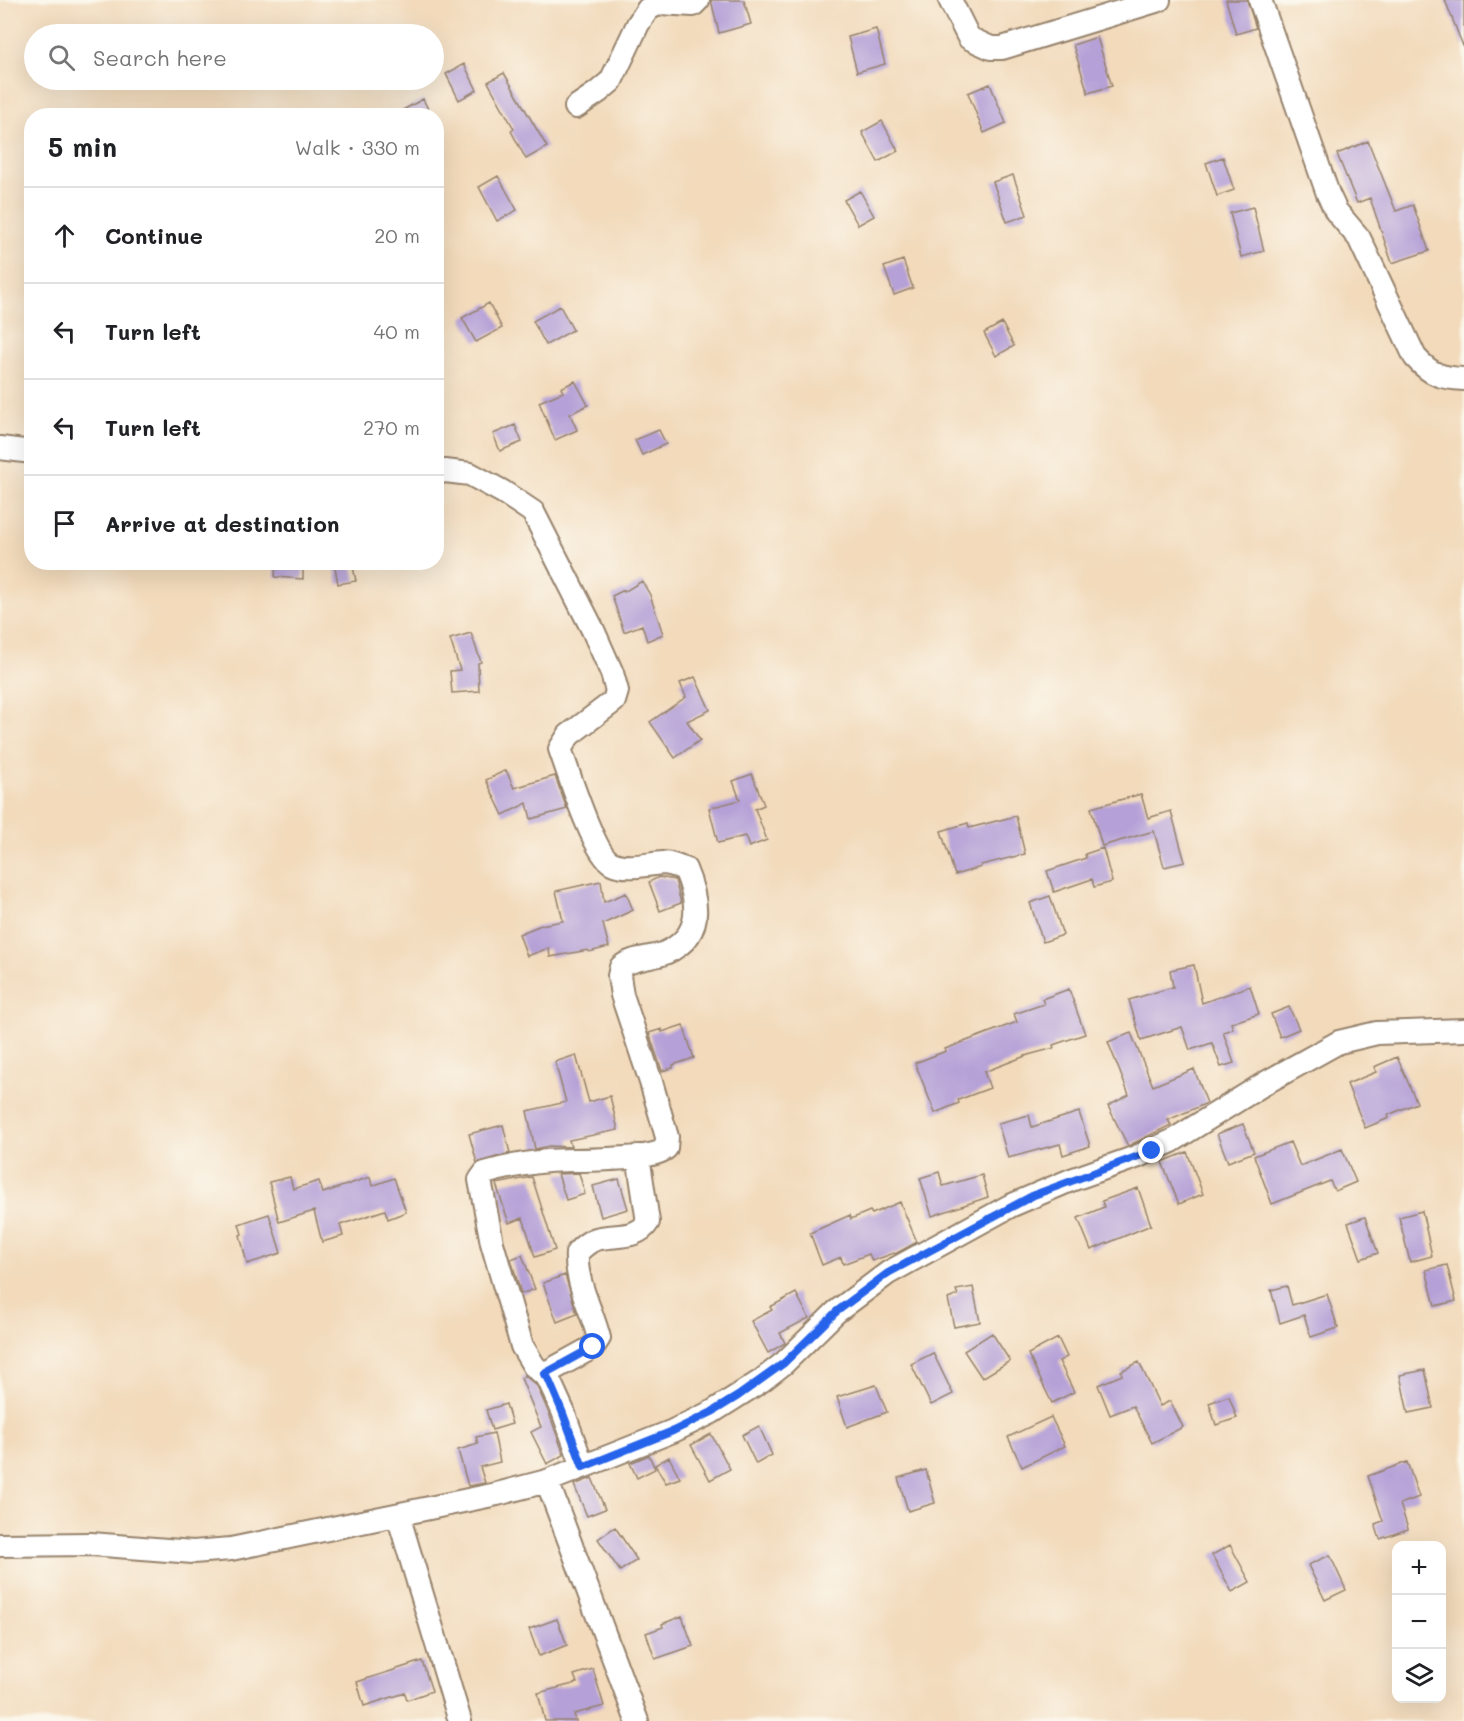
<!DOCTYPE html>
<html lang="en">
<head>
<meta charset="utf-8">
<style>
  :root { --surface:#fff; --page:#f6f6f6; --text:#202124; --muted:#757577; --line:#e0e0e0 }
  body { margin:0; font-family:Mali,sans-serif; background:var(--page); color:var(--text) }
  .controls { position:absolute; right:18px; bottom:18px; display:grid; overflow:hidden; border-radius:12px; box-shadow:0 6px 24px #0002 }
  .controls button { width:54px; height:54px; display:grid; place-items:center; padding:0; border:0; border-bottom:2px solid var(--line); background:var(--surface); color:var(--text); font:30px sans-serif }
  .stop { position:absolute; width:18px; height:18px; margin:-14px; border:4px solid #2563eb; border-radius:50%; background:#fff }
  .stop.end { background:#2563eb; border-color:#fff; box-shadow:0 2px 6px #0008 }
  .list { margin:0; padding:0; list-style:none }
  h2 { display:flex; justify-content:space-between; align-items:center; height:78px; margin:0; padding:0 24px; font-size:26px }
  h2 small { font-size:20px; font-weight:400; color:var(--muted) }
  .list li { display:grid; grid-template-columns:39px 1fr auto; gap:18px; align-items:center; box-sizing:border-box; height:96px; padding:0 24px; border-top:2px solid var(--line) }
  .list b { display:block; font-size:22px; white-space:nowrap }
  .list em { font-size:20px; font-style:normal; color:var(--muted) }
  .icon { flex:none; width:33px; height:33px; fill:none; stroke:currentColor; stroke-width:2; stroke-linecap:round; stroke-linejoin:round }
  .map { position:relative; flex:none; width:1464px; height:1721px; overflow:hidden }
  .search { position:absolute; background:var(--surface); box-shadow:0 6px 24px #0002; left:24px; top:24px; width:420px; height:66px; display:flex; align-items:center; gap:15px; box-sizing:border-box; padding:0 21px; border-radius:33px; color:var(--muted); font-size:22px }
  .panel { position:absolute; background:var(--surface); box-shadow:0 6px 24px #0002; left:24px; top:108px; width:420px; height:462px; border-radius:24px }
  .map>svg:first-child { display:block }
  .building { fill:#b5a0d7 }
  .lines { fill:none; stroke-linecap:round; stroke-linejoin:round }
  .minor-casing { stroke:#96826c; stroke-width:26 }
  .minor { stroke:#fff; stroke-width:22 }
  .route { stroke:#2563eb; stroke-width:8 }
</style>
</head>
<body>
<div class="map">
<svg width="1464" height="1721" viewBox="0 0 1464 1721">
  <rect width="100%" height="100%" fill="#fbf7ec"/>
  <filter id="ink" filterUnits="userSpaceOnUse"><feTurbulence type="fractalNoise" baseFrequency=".0167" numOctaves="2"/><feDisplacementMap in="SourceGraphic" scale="12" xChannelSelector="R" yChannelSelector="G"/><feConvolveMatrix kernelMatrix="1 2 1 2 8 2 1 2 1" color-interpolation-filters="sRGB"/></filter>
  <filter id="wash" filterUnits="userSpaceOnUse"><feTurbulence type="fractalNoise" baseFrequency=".008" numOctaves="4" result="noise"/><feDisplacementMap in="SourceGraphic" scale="24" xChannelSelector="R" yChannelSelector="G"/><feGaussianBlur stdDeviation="1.35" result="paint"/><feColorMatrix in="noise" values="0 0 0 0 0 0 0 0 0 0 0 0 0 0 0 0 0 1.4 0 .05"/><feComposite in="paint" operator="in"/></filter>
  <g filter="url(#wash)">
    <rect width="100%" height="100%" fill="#f2dabb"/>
    <g id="blocks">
      <!-- building -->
      <path class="building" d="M 711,0 L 744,0 L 751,24 L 719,33 Z
        M 1226,0 L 1247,0 L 1256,28 L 1236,34 Z
        M 1445,0 L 1464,0 L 1464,46 L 1463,46 Z
        M 876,29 L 885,64 L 857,72 L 848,37 Z
        M 1097,37 L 1112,86 L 1088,93 L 1073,45 Z
        M 464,64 L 477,90 L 459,100 L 446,74 Z
        M 504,73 L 547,147 L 526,159 L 511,131 L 514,129 L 488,82 Z
        M 990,84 L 1006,123 L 984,133 L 968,93 Z
        M 423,99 L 429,111 L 420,116 L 392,116 Z
        M 882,121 L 898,151 L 878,162 L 862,132 Z
        M 1368,141 L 1396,211 L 1413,205 L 1429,251 L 1392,263 L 1370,198 L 1357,203 L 1337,154 Z
        M 1223,157 L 1234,190 L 1217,196 L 1206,163 Z
        M 1013,175 L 1027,215 L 1007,222 L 993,182 Z
        M 498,176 L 517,210 L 497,221 L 479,187 Z
        M 860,191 L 874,216 L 858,225 L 844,200 Z
        M 1253,207 L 1264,251 L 1241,257 L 1230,213 Z
        M 903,260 L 913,288 L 894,295 L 884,267 Z
        M 489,303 L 502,328 L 476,342 L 462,318 Z
        M 560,306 L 573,330 L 546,345 L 533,321 Z
        M 1002,323 L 1014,346 L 996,356 L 984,333 Z
        M 575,381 L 588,405 L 570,414 L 577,430 L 555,440 L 539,402 L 563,392 L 561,388 Z
        M 515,425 L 522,442 L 500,451 L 493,434 Z
        M 659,430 L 666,444 L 642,455 L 635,440 Z
        M 276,562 L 303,562 L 303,579 L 275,577 Z
        M 334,562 L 352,562 L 356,581 L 338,584 Z
        M 642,581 L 650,595 L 663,634 L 647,641 L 642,625 L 624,632 L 612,596 L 624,590 L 624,592 Z
        M 471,633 L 481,662 L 478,663 L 479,691 L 452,693 L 450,671 L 460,670 L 450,639 Z
        M 695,677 L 710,710 L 687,721 L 700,740 L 675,758 L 650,722 L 686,697 L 680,683 Z
        M 506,770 L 514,788 L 555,776 L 567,809 L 531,819 L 527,803 L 503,815 L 486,780 Z
        M 752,774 L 764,805 L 755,809 L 767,840 L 749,847 L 745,836 L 718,843 L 709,808 L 740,800 L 733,781 Z
        M 1141,794 L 1148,818 L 1171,811 L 1185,862 L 1164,867 L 1154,831 L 1102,846 L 1091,808 Z
        M 1016,816 L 1025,854 L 981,865 L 981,867 L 955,875 L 941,831 L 968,823 L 969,828 Z
        M 1103,848 L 1112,882 L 1094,887 L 1092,879 L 1054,892 L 1047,871 L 1086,858 L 1085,854 Z
        M 659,877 L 675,880 L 681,903 L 660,911 L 649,882 Z
        M 601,881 L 604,902 L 626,893 L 633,910 L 603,924 L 609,947 L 589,952 L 588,950 L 550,957 L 549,948 L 527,956 L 519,934 L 541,925 L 563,921 L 556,891 Z
        M 1050,896 L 1063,935 L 1043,942 L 1030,903 Z
        M 1194,965 L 1202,1003 L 1250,986 L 1259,1014 L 1231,1023 L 1233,1029 L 1223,1032 L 1234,1063 L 1221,1067 L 1212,1043 L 1190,1050 L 1182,1027 L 1141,1040 L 1129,1000 L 1173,987 L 1170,970 Z
        M 1069,989 L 1085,1034 L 1053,1045 L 1054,1048 L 1028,1055 L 984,1072 L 990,1088 L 958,1100 L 959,1103 L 935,1113 L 915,1063 L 946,1051 L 945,1049 L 1017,1022 L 1014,1014 L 1044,1004 L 1042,999 Z
        M 1289,1007 L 1299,1029 L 1280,1037 L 1271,1014 Z
        M 683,1025 L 694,1058 L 673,1065 L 673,1068 L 662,1071 L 649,1033 L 662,1029 L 662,1032 Z
        M 1131,1033 L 1153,1086 L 1194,1069 L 1207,1103 L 1168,1120 L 1171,1125 L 1128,1146 L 1108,1106 L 1129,1095 L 1108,1042 Z
        M 576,1055 L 589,1102 L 610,1096 L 618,1130 L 569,1140 L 571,1147 L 549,1146 L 535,1149 L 527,1111 L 566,1102 L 555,1062 Z
        M 1397,1057 L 1417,1103 L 1388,1115 L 1389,1118 L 1365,1128 L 1347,1084 L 1376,1072 L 1374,1067 Z
        M 1079,1112 L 1090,1146 L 1063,1155 L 1060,1144 L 1008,1158 L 998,1123 L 1029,1115 L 1032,1127 Z
        M 1243,1124 L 1254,1152 L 1228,1162 L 1217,1134 Z
        M 503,1125 L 510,1153 L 477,1163 L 469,1134 Z
        M 1290,1142 L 1300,1166 L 1342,1149 L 1356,1182 L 1335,1191 L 1330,1181 L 1272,1204 L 1254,1156 Z
        M 1187,1152 L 1203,1194 L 1179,1204 L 1162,1162 Z
        M 939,1172 L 943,1186 L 982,1175 L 988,1197 L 932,1216 L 920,1178 Z
        M 579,1173 L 585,1194 L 566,1200 L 558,1174 Z
        M 290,1177 L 293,1189 L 319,1181 L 323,1193 L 370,1177 L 372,1186 L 394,1178 L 406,1212 L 388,1219 L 385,1210 L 340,1225 L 343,1236 L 322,1242 L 314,1211 L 279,1222 L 269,1182 Z
        M 532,1177 L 555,1250 L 535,1257 L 523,1218 L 509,1223 L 496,1184 Z
        M 619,1179 L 628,1209 L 601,1217 L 593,1186 Z
        M 1138,1188 L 1151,1225 L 1091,1250 L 1078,1218 L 1104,1207 L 1102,1201 Z
        M 900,1202 L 917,1242 L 895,1254 L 894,1253 L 872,1261 L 869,1254 L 843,1264 L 841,1257 L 822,1265 L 810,1233 L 850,1215 L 851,1219 L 870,1211 L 872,1214 Z
        M 1422,1211 L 1432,1256 L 1410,1262 L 1399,1217 Z
        M 269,1214 L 281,1253 L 247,1264 L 240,1235 L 242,1234 L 239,1224 Z
        M 1365,1217 L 1378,1253 L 1361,1259 L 1348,1223 Z
        M 522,1255 L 535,1289 L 521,1294 L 511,1259 Z
        M 1447,1265 L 1456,1301 L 1435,1306 L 1426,1270 Z
        M 565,1275 L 577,1314 L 557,1322 L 543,1283 Z
        M 1287,1286 L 1292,1305 L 1327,1294 L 1338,1328 L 1311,1337 L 1304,1315 L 1280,1323 L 1271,1290 Z
        M 973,1287 L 980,1322 L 954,1327 L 948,1299 L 958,1295 L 956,1290 Z
        M 796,1293 L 809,1318 L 780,1333 L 785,1343 L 768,1353 L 751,1321 L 772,1310 L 770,1307 Z
        M 992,1333 L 1010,1361 L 982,1378 L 964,1351 Z
        M 1058,1338 L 1067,1357 L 1059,1361 L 1074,1392 L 1052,1403 L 1028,1354 Z
        M 933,1353 L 953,1394 L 931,1405 L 911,1364 Z
        M 1139,1362 L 1160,1406 L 1170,1401 L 1183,1427 L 1152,1443 L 1133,1406 L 1110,1415 L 1098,1385 L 1122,1375 L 1121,1371 Z
        M 1425,1370 L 1433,1408 L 1408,1413 L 1400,1375 Z
        M 525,1376 L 537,1386 L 550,1416 L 564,1455 L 547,1464 L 531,1432 L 541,1427 L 521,1378 Z
        M 876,1385 L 887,1412 L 847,1427 L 837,1397 Z
        M 1229,1396 L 1237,1418 L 1216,1425 L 1209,1403 Z
        M 506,1404 L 512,1424 L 492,1430 L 486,1410 Z
        M 1051,1417 L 1065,1446 L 1022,1467 L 1008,1437 Z
        M 759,1426 L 772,1455 L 756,1464 L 742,1435 Z
        M 494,1433 L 500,1462 L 480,1467 L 485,1483 L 468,1486 L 458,1450 L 478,1444 L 476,1437 Z
        M 711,1434 L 730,1469 L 710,1480 L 691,1445 Z
        M 649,1455 L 655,1469 L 637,1478 L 630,1463 Z
        M 669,1457 L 680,1478 L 666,1483 L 655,1465 Z
        M 1407,1462 L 1419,1497 L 1400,1504 L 1408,1529 L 1380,1539 L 1375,1524 L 1383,1521 L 1368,1476 Z
        M 926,1470 L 935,1503 L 908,1511 L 898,1478 Z
        M 592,1478 L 605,1509 L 587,1516 L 574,1485 Z
        M 615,1527 L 637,1560 L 620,1571 L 598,1539 Z
        M 1230,1545 L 1250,1582 L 1232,1592 L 1212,1555 Z
        M 1330,1555 L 1346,1590 L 1325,1600 L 1308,1565 Z
        M 682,1616 L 693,1646 L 655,1659 L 646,1633 L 663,1627 L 662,1624 Z
        M 557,1619 L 567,1645 L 539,1656 L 529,1629 Z
        M 422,1661 L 432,1691 L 407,1700 L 405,1693 L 364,1706 L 357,1682 Z
        M 593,1669 L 604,1706 L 574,1714 L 576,1721 L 545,1721 L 538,1693 L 577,1683 L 574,1675 Z"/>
    </g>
  </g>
  <g filter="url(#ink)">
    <use href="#blocks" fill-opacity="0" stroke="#96826c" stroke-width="1.5"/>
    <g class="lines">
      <!-- minor casing -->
      <g class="minor-casing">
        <path id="minor" d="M 950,0 L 969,38 L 991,48 L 1002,48 L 1159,0
          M 1260,0 L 1328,194 L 1336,211 L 1359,238 L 1415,357 C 1431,375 1441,378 1464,379
          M 576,107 L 598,92 L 611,81 L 638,24 L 648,9 L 660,3 L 693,5 L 698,0
          M 0,448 L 32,452
          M 436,473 L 445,471 L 470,474 L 503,492 L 533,512 L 593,630 L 612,673 L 617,691 L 614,701 L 569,735 L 560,749 C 568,771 594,855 612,863 C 627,870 647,864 663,863 C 670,863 678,867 685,869 C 699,902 704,936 665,953 C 650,959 633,957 621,967 L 619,976 L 622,995 L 651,1082 L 667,1137 L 666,1148 C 652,1162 571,1159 548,1161 C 527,1163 505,1167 485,1173 L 480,1180 L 492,1243 L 522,1346 L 534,1366 L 548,1378 L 563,1411 L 583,1467
          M 544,1374 L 593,1347 L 599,1338 C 592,1310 575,1282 577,1253 C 582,1247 588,1242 596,1239 C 614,1234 637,1240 648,1222 L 638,1156
          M 547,1481 L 637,1721
          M 398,1515 L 460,1721
          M 0,1545 L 91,1544 L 193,1552 L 231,1549 L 497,1494 L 547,1481 L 673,1431 L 712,1412 L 761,1381 L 784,1363 L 836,1312 L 888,1273 L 1010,1206 L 1071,1180 L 1136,1157 L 1172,1141 L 1267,1082 L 1339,1042 L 1377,1033 L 1464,1030"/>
      </g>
      <!-- minor -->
      <use href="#minor" class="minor"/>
    </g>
  </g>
  <g class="lines" filter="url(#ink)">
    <!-- route -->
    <path class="route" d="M 593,1347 L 544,1374 L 548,1378 L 562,1411 L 583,1467 L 673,1431 L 712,1412 L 738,1396 L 784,1363 L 836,1312 L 888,1273 L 1034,1195 L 1152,1151"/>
  </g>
</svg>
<div class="controls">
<button>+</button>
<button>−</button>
<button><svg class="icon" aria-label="layers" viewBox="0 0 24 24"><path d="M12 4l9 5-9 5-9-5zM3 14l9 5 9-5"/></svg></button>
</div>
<div class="stop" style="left:593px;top:1347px"></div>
<div class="stop end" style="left:1152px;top:1151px"></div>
<div class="search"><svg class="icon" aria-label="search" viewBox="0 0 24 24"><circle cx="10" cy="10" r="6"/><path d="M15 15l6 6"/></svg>Search here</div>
<section class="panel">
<h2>5 min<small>Walk · 330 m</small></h2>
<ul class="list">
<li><svg class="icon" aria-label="ahead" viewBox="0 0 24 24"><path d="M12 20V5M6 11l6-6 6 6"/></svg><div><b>Continue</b></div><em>20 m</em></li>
<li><svg class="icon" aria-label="left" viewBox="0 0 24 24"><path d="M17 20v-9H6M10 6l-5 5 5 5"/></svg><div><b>Turn left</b></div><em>40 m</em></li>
<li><svg class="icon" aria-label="left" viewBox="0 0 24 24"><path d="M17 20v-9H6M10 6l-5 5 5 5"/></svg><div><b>Turn left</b></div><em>270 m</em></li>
<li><svg class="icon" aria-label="arrive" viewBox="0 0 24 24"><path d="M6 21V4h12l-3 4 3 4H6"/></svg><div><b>Arrive at destination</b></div></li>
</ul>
</section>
</div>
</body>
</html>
